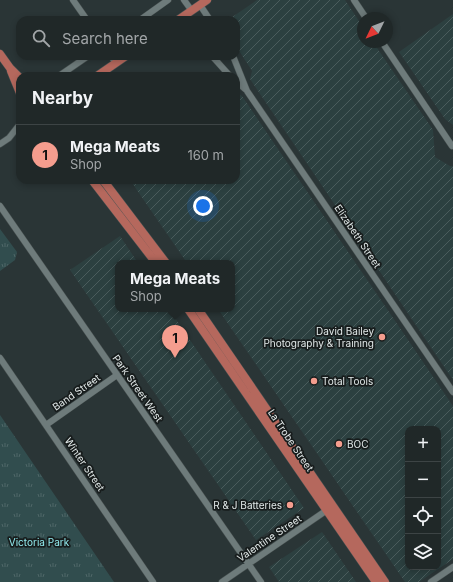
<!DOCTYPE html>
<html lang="en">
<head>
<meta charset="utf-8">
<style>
  :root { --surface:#202828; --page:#2d3434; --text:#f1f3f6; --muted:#a2a6a8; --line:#3d4445; --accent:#f59d8e }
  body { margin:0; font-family:Inter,sans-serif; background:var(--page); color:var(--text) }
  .controls { position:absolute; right:12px; bottom:12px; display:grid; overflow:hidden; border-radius:8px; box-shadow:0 2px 6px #0003 }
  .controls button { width:36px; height:36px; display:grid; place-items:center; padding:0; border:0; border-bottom:1px solid var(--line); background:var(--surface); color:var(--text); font:20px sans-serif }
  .compass { position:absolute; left:357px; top:12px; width:36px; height:36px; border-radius:50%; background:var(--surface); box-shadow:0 2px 6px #0003; rotate:227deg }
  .you { position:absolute; left:203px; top:206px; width:14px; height:14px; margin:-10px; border:3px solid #fff; border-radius:50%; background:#1a73e8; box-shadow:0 0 0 6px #1a73e833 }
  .badge { display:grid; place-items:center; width:26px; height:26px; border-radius:50%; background:var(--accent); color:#111; font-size:13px; font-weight:700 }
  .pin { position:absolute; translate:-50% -33px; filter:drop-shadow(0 1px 2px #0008) }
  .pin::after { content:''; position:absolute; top:21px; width:14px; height:12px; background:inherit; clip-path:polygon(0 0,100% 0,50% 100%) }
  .popup { position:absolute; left:115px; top:260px; width:120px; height:52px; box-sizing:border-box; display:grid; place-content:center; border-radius:8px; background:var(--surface); filter:drop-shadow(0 1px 3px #0005); font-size:13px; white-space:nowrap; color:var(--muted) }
  .popup b { font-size:15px; color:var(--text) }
  .popup::after { content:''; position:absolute; left:50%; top:100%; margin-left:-8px; border:8px solid transparent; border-top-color:var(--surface) }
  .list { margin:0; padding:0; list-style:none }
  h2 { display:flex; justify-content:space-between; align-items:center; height:52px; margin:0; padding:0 16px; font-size:17px }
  h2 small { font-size:13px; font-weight:400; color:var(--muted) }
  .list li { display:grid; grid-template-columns:26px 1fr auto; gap:12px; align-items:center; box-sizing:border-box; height:60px; padding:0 16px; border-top:1px solid var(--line) }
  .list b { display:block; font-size:15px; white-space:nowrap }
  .list p { margin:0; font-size:13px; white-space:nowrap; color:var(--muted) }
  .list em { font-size:13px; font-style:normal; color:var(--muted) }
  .icon { flex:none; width:22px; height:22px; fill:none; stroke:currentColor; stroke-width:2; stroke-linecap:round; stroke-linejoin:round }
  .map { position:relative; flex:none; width:453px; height:582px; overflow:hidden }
  .search { position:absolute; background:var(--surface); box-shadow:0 2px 6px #0003; left:16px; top:16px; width:224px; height:44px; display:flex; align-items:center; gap:10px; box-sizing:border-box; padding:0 14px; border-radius:12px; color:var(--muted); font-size:15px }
  .panel { position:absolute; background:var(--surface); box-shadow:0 2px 6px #0003; left:16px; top:72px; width:224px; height:112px; border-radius:12px }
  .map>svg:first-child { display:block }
  .industrial { fill:url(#industrial-furrows); fill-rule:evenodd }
  .park { fill:url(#park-tufts) }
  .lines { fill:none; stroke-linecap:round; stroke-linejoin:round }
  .minor-casing { stroke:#495252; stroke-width:7 }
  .major-casing { stroke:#495252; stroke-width:9 }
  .minor { stroke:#6e7b7b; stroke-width:6 }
  .major { stroke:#b5685d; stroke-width:8 }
  .poi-dot { fill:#f59d8e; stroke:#171c1c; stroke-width:1.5 }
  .labels { text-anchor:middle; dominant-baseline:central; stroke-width:3.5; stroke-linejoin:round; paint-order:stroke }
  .street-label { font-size:10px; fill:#e1e8e8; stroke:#171c1c }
  .poi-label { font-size:10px; fill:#e1e8e8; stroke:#171c1c; text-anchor:end }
  .park-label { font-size:10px; fill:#92ebee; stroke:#171c1c }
</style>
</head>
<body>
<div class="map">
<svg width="453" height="582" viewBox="0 0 453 582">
  <defs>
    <pattern id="industrial-furrows" width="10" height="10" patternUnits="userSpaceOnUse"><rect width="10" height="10" fill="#2c4040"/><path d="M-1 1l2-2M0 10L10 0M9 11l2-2" fill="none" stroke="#4a5c5c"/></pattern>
    <pattern id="park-tufts" width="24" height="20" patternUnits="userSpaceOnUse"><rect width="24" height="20" fill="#314d4e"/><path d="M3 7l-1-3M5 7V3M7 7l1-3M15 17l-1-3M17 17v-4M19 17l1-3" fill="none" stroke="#4f6768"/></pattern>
  </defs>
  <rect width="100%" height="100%" fill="#2a3536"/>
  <!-- industrial -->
  <path class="industrial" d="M 257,0 L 345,0 L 363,27 L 363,42 L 373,42 L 433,130 L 435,157 L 450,166 L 453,166 L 453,380 L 250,79 L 252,71 L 236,46 L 236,20 L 228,20 Z
    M 453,14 L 453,125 L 445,119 L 399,52 Z
    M 236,92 L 242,96 L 453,406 L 453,559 L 419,582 L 405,582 L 218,309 L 232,309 L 232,263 L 187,263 L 130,180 L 236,180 ZM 408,429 L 438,429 L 438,567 L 408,567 Z
    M 120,236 L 138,263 L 118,263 L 118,309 L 169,309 L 304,508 L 256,540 L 70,270 Z
    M 322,532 L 356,582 L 279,582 L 269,567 Z"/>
  <!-- park -->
  <path class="park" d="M 0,229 L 17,252 L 15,260 L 0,271 Z
    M 0,415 L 114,582 L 0,582 Z"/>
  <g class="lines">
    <!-- minor casing -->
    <g class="minor-casing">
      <path id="minor" d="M 73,0 L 87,20
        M 184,0 L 192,11
        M 354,0 L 366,18
        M 200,5 L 210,20
        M 140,20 L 168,0
        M 382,42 L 452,146
        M 111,56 L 116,63
        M 212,56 L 230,76
        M 233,56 L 247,91 L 453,392
        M 59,76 L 88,56
        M 236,81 L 245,89
        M 0,144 L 9,138 L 20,124
        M 0,206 L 261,582
        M 0,358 L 153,582
        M 46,425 L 117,375
        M 222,582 L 327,510
        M 431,582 L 453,567"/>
    </g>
    <!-- major casing -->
    <g class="major-casing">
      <path id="major" d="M 178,20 L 207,0
        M 0,54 L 10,68 L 20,78
        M 11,71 L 20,93
        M 97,76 L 126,56
        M 92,180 L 156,263
        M 103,180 L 166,263
        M 188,309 L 376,582
        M 198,309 L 385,582"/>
    </g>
    <!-- minor -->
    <use href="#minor" class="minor"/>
    <!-- major -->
    <use href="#major" class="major"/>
  </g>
  <!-- markers -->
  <g class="poi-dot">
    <circle cx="382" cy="337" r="4"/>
    <circle cx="314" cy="381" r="4"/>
    <circle cx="339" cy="444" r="4"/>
    <circle cx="290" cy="505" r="4"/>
  </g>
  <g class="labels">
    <!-- street labels -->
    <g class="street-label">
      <text transform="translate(358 236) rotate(56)">Elizabeth Street</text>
      <text transform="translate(138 388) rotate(55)">Park Street West</text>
      <text transform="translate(76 392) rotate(-35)">Band Street</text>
      <text transform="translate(291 440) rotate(56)">La Trobe Street</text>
      <text transform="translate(85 464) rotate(56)">Winter Street</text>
      <text transform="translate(269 538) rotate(-34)">Valentine Street</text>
    </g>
    <!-- poi labels -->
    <g class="poi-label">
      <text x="374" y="331">David Bailey<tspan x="374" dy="12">Photography &amp; Training</tspan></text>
      <text x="322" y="381" text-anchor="start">Total Tools</text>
      <text x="347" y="444" text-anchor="start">BOC</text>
      <text x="282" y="505">R &amp; J Batteries</text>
    </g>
    <!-- park labels -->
    <g class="park-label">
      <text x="39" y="542">Victoria Park</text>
    </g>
  </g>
</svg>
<div class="controls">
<button>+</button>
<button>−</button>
<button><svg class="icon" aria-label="locate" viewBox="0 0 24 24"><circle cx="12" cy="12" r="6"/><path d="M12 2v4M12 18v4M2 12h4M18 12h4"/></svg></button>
<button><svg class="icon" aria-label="layers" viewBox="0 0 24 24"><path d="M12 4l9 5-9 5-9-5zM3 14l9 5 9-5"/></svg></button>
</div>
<svg class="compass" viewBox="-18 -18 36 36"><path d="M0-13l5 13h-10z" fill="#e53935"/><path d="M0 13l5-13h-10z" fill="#a2a6a8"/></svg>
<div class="you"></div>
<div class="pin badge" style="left:175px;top:358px">1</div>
<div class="popup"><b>Mega Meats</b>Shop</div>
<div class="search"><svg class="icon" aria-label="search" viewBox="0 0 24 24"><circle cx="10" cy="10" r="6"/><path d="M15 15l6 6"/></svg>Search here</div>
<section class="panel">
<h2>Nearby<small></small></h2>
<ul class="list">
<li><span class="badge">1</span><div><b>Mega Meats</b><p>Shop</p></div><em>160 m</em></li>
</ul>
</section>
</div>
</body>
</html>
